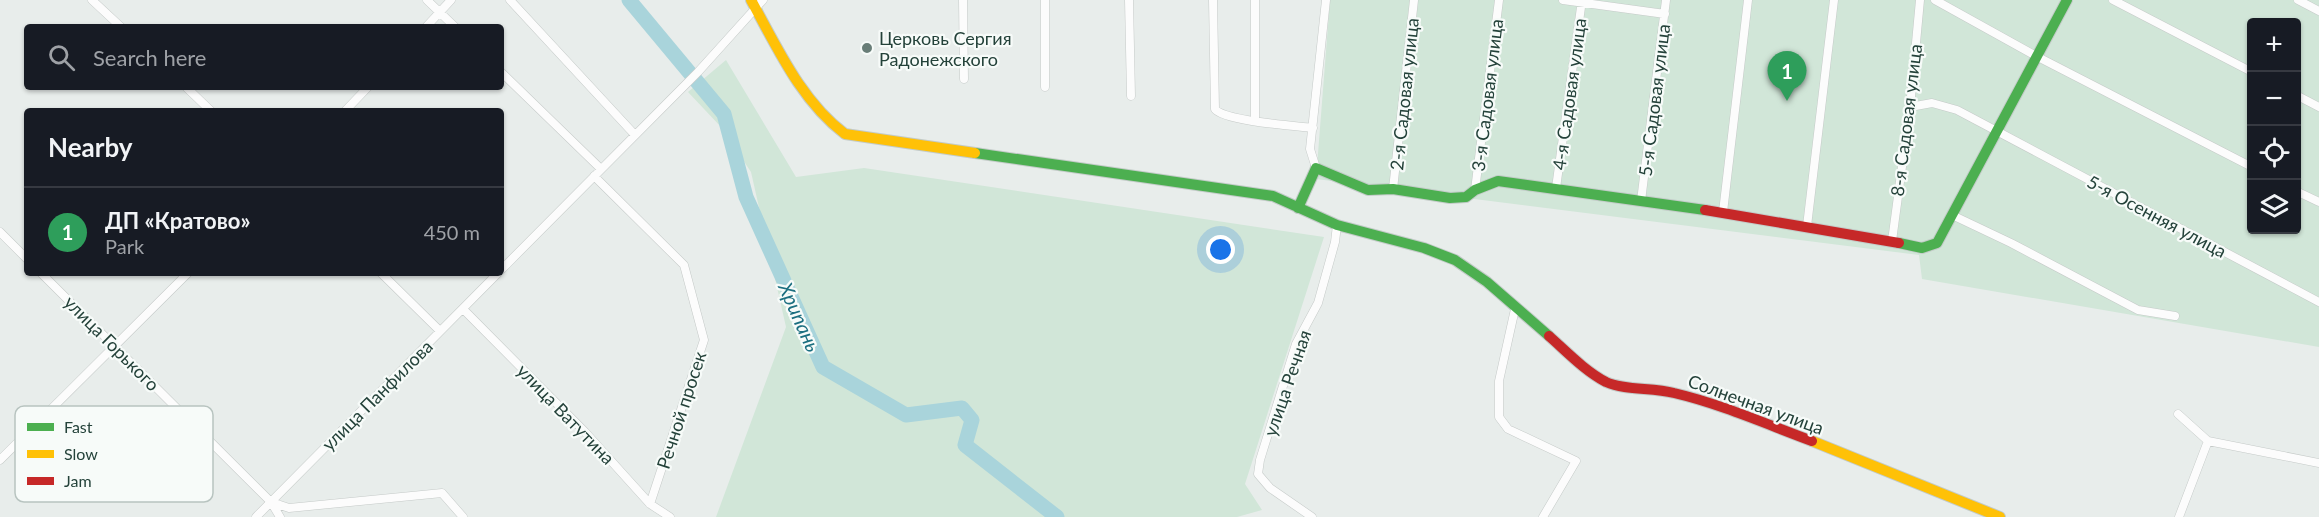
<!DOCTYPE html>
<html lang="en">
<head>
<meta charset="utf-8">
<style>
  :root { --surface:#171b24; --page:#20242c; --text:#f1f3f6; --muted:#9ea1a6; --line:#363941; --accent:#ea580c }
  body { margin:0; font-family:Lato,sans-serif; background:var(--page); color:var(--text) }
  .controls { position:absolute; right:18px; top:18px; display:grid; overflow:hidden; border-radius:6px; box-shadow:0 2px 4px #0004 }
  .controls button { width:54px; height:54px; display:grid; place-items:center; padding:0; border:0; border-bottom:2px solid var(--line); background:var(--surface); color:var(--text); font:30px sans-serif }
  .you { position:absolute; left:1221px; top:250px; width:21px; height:21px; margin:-15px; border:4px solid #fff; border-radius:50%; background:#1a73e8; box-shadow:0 0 0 9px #1a73e833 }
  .badge { display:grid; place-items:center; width:39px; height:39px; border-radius:50%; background:var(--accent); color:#fff; font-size:20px; font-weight:700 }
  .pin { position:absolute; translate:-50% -50px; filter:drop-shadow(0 2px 3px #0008) }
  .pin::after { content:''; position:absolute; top:32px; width:21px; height:18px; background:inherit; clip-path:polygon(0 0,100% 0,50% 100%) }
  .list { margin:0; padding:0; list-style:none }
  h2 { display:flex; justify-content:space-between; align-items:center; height:78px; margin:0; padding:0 24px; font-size:26px }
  h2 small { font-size:20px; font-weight:400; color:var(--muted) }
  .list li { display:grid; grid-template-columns:39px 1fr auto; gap:18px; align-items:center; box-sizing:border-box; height:90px; padding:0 24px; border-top:2px solid var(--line) }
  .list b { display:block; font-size:22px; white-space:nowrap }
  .list p { margin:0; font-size:20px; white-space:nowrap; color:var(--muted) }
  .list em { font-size:20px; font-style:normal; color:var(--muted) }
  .icon { flex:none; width:33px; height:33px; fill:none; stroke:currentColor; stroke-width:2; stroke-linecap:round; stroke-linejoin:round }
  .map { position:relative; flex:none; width:2319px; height:517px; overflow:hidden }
  .search { position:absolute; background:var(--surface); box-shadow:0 2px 4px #0004; left:24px; top:24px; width:480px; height:66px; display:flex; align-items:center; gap:15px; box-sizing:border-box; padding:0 21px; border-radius:6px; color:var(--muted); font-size:22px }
  .panel { position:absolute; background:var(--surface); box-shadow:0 2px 4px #0004; left:24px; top:108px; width:480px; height:168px; border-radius:6px }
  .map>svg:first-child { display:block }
  .green { fill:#d1e6d8; fill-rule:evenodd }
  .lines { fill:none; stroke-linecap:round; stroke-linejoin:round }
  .river { stroke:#a9d4db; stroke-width:15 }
  .street-casing { stroke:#c5cac8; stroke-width:9 }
  .fast-casing { stroke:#c3cbc8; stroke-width:12 }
  .slow-casing { stroke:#c3cbc8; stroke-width:12 }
  .jam-casing { stroke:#c3cbc8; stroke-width:12 }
  .street { stroke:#fcfcfc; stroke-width:8 }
  .fast { stroke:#4caf50; stroke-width:10 }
  .slow { stroke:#ffc107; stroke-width:10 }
  .jam { stroke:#c62828; stroke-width:10 }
  .poi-dot { fill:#697e78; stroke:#f7fbf9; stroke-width:2 }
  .labels { text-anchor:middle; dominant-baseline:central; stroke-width:4.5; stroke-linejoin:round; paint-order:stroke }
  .poi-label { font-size:18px; fill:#24423a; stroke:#f7fbf9; text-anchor:start }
  .street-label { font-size:18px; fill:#24423a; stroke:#f7fbf9 }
  .water-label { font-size:20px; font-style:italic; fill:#1c6f80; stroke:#f7fbf9 }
  .key { fill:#f7fbf9; stroke:#b8c4c0; stroke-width:1.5 }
  .key-label { font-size:16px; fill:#24423a }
</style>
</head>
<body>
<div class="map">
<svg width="2319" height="517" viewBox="0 0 2319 517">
  <rect width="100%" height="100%" fill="#e8edeb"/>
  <!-- green -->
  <path class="green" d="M 1330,0 L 2319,0 L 2319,347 L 1922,279 L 1919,255 L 1316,179 ZM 2252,22 L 2296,22 L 2296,230 L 2252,230 Z
    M 726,60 L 796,177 L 864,168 L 1324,237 L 1245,484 L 1262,510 L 1237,517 L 716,517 L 786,327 L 751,172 L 721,127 L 688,92 Z"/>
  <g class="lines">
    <!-- river -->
    <path class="river" d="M 629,0 L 724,114 L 746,197 L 823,367 L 906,415 L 962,408 L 972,420 L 965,445 L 1057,517"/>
    <!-- street casing -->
    <g class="street-casing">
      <path id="street" d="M 92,0 L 121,27
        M 427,0 L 455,27
        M 510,0 L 635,135
        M 963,0 L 964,79
        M 1045,0 L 1045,87
        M 1129,0 L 1131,96
        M 1213,0 L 1215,109 C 1224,121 1295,126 1313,128
        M 1563,0 L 1665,14
        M 1935,0 L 2036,56 L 2252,167
        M 2113,0 L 2252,72
        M 2298,0 L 2319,11
        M 426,27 L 451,0
        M 501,72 L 601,169
        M 186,87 L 211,111
        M 2296,95 L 2319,107
        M 1910,107 L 1932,103 L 1957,110 L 2319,302
        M 345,111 L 368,87
        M 1255,120 L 1255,0
        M 1316,168 L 1310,149 L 1326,0
        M 594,176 L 684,265 L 704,340 L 650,504
        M 1556,188 L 1582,0
        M 1393,189 L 1414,0
        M 1475,190 L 1499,0
        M 2296,191 L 2319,202
        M 1641,201 L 1666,0
        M 1723,212 L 1748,0
        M 1952,215 L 2011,243 L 2138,310 L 2175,316
        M 1807,226 L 1834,0
        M 0,232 L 27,259
        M 1892,241 L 1910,107 L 1920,0
        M 501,270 L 698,72 L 763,0
        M 41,273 L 271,502 L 280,517
        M 381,273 L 440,331
        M 463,309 L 585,432 L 650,504 L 670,517
        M 1515,309 L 1499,381 L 1499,417 L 1508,429 L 1576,461 L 1543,517
        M 2178,414 L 2208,441 L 2319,463
        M 0,460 L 188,273
        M 271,502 L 289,508 L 442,493 L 463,517
        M 256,517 L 498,273
        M 1312,517 L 1270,488 L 1258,474 L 1260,460 L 1296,344 L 1318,303 L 1335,242 L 1337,225
        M 2179,517 L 2208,441"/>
    </g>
    <!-- fast casing -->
    <g class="fast-casing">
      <path id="fast" d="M 975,153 L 1273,196 L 1337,225 L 1424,248 L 1455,260 L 1487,282 L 1549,336
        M 1298,208 L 1316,168 L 1368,190 L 1393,189 L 1450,198 L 1466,197 L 1475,190 L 1498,181 L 1705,210
        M 1899,243 L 1922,248 L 1937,243 L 2067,0"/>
    </g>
    <!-- slow casing -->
    <g class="slow-casing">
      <path id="slow" d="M 751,0 C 777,47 801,101 845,134 L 975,153
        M 1812,441 L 2000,517"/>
    </g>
    <!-- jam casing -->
    <g class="jam-casing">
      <path id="jam" d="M 1705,210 L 1899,243
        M 1549,336 C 1567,352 1585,371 1606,382 C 1627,391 1652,387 1674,393 C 1721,404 1766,424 1812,441"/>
    </g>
    <!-- street -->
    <use href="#street" class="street"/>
    <!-- fast -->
    <use href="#fast" class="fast"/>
    <!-- slow -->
    <use href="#slow" class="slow"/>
    <!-- jam -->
    <use href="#jam" class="jam"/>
  </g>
  <!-- markers -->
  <circle class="poi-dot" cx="867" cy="48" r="6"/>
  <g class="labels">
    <!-- poi labels -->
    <g class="poi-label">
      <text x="879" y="38">Церковь Сергия<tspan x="879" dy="21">Радонежского</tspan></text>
    </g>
    <!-- street labels -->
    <g class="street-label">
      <text transform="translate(1404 94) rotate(-84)">2-я Садовая улица</text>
      <text transform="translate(1569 94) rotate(-82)">4-я Садовая улица</text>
      <text transform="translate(1487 95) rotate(-83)">3-я Садовая улица</text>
      <text transform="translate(1654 100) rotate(-83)">5-я Садовая улица</text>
      <text transform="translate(1906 120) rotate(-83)">8-я Садовая улица</text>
      <text transform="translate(2157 216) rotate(28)">5-я Осенняя улица</text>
      <text transform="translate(112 343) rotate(45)">улица Горького</text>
      <text transform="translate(1287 383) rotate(-71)">улица Речная</text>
      <text transform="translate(377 395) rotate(-45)">улица Панфилова</text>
      <text transform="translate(1756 404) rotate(20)">Солнечная улица</text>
      <text transform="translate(681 410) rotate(-72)">Речной просек</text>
      <text transform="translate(566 414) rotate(46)">улица Ватутина</text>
    </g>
    <!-- water labels -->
    <g class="water-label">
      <text transform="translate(800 317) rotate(66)">Хрипань</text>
    </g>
  </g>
  <!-- legend -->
  <rect x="15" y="406" width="198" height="96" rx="9" class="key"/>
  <rect x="27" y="423" width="27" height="8" fill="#4caf50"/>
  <rect x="27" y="450" width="27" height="8" fill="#ffc107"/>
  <rect x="27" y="477" width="27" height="8" fill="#c62828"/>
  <g class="key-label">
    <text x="64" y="433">Fast</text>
    <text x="64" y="460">Slow</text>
    <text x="64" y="487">Jam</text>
  </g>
</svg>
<div class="controls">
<button>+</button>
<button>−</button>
<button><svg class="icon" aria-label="locate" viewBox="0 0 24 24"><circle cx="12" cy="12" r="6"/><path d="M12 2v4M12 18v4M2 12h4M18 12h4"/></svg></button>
<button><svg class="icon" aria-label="layers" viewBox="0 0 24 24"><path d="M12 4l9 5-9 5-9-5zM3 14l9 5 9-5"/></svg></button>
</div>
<div class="you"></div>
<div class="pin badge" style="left:1787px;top:101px;background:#2e9e5b">1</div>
<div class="search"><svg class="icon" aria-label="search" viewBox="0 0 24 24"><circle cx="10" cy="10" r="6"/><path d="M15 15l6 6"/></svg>Search here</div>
<section class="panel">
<h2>Nearby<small></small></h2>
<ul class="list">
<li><span class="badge" style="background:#2e9e5b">1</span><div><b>ДП «Кратово»</b><p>Park</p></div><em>450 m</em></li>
</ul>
</section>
</div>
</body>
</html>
